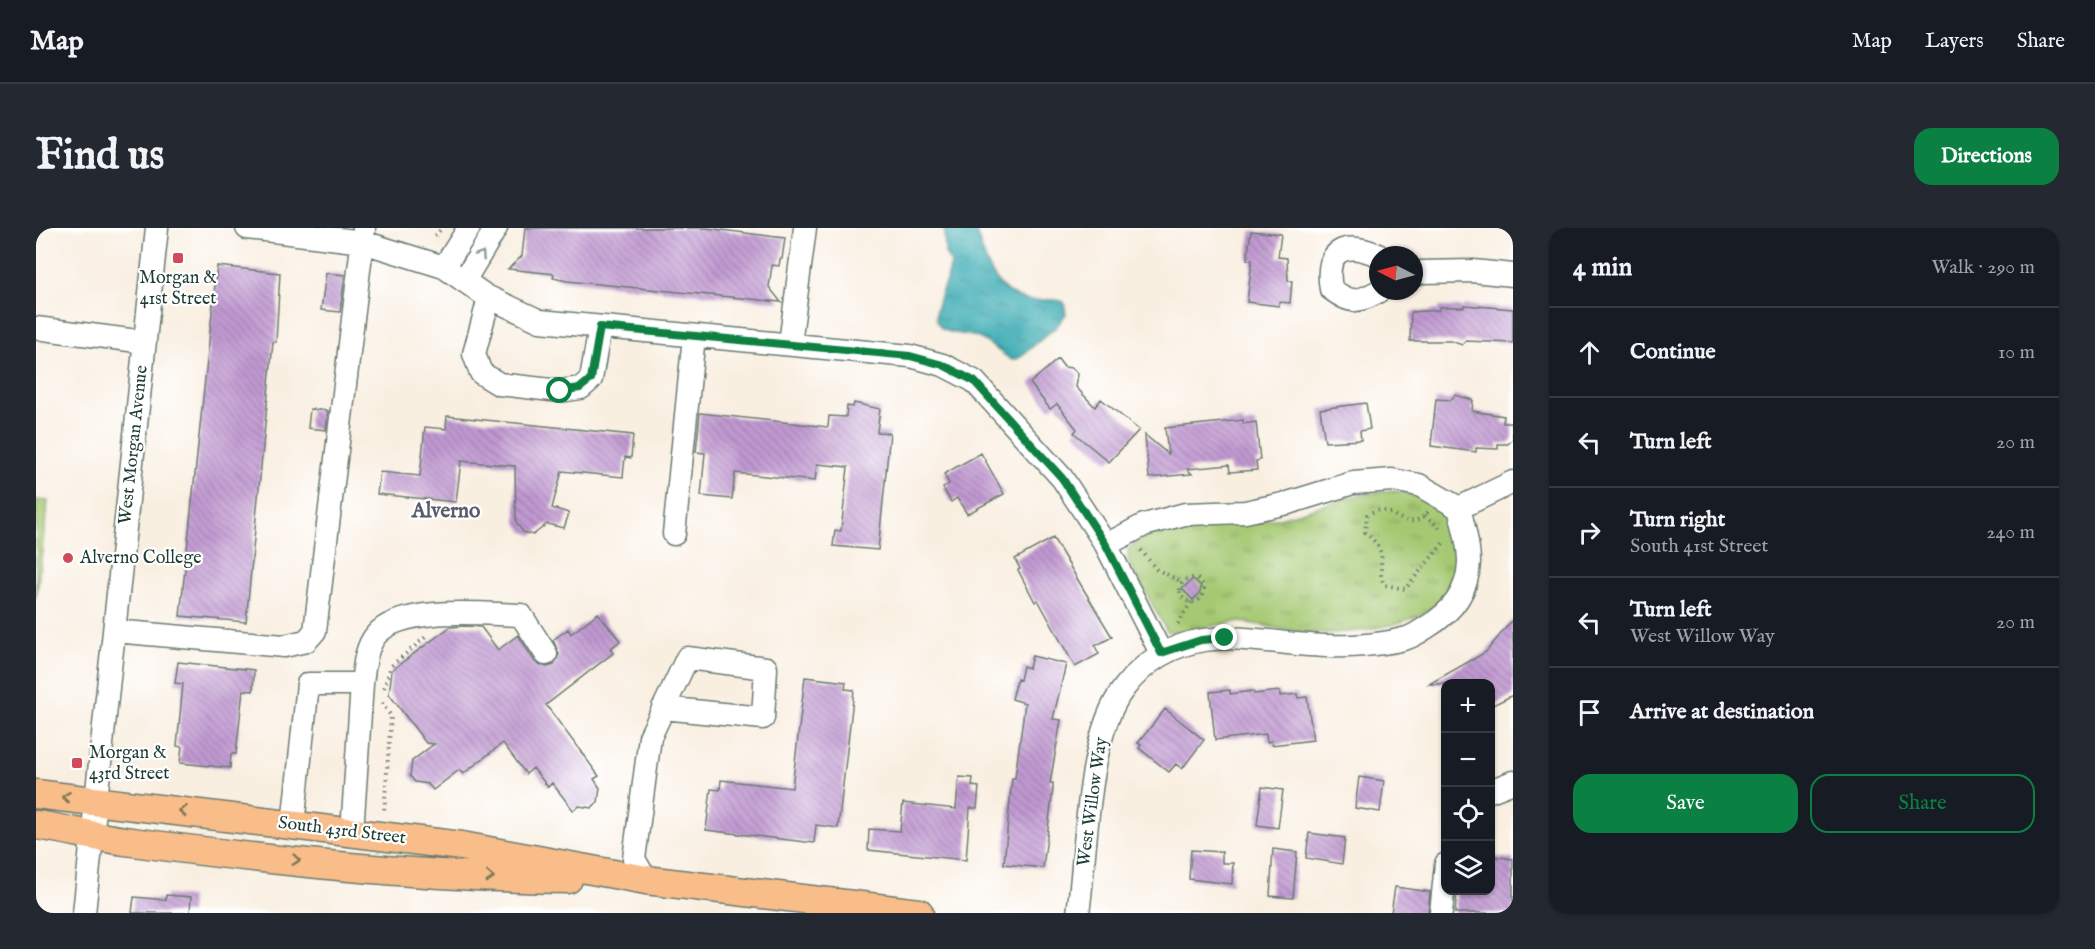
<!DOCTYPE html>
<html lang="en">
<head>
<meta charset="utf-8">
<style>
  :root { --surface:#171b24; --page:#242831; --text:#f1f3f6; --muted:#9ea1a6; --line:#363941; --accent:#0b8043 }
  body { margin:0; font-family:"IM FELL English",serif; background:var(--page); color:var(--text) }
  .controls { position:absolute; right:18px; bottom:18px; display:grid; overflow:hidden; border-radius:12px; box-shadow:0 2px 4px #0004 }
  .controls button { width:54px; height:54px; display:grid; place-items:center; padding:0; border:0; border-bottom:2px solid var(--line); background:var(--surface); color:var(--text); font:30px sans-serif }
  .compass { position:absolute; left:1333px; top:18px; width:54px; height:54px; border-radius:50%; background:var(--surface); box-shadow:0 2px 4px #0004; rotate:276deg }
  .stop { position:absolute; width:18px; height:18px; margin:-14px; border:4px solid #0b8043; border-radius:50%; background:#fff }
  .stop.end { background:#0b8043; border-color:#fff; box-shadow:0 2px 6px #0008 }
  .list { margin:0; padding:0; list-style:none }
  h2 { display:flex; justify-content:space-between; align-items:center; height:78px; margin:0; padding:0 24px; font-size:26px }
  h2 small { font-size:20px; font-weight:400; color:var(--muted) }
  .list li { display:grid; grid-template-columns:39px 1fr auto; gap:18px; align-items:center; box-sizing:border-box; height:90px; padding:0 24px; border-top:2px solid var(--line) }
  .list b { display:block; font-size:22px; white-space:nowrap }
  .list p { margin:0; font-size:20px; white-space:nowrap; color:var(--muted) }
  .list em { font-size:20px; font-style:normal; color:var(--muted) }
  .actions { display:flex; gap:12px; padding:18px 24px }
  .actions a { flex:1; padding:14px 0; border:2px solid var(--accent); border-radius:18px; text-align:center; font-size:21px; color:var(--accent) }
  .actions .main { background:var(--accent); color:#fff }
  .icon { flex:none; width:33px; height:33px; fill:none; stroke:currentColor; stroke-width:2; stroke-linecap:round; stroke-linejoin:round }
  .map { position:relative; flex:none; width:1477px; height:685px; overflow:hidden; border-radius:18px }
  header { display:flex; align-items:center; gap:36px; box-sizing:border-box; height:84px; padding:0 30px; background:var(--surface); border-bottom:2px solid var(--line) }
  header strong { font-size:28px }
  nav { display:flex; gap:33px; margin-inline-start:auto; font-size:21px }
  .intro { display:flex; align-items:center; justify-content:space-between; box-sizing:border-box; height:144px; padding:0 36px }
  h1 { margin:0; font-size:42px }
  .button { padding:15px 27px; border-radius:18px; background:var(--accent); color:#fff; font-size:21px; font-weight:700 }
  main { display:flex; gap:36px; padding:0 36px }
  aside { flex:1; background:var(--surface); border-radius:18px; box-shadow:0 2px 4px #0004 }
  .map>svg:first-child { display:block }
  .grass { fill:#a5c972; stroke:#628353; stroke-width:1.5 }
  .park { fill:url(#park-tufts); stroke:#628353; stroke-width:1.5 }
  .water { fill:url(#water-ripples); stroke:#2d7474; stroke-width:1.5 }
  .building { fill:url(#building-back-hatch) }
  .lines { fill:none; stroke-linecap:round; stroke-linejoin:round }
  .minor-casing { stroke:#6b7b71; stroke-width:25 }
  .major-casing { stroke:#6b7b71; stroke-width:31 }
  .path { stroke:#6b7b71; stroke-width:4; stroke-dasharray:1.5 4.5; stroke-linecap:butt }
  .minor { stroke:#fff; stroke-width:22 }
  .major { stroke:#f8bd89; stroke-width:28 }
  .oneway { stroke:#8f9e9a }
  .oneway2 { stroke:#81775a }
  .route { stroke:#0b8043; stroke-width:8 }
  .poi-dot { fill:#d1495b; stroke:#fff; stroke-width:2 }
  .labels { text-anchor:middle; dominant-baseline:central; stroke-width:4.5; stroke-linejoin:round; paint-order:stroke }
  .poi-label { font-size:18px; fill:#1f3d34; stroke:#fff; text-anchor:start }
  .street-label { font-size:18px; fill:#1f3d34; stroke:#fff }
  .quarter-label { font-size:21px; font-weight:bold; fill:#585d6b; stroke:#fff }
</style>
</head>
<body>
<header>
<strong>Map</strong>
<nav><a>Map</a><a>Layers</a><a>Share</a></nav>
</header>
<div class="intro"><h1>Find us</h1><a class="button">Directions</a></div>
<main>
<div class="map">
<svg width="1477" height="685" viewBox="0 0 1477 685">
  <defs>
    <pattern id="park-tufts" width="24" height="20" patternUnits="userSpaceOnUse" patternTransform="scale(1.5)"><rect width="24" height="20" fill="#a5c972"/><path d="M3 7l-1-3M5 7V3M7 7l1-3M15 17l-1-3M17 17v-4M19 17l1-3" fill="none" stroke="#86a45e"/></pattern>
    <pattern id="water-ripples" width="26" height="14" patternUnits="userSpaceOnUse" patternTransform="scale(1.5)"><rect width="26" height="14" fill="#3bacb3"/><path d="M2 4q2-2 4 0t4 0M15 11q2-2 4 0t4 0" fill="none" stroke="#318d92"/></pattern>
    <pattern id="building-back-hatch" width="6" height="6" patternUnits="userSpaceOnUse" patternTransform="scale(1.5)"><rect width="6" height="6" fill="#c199d2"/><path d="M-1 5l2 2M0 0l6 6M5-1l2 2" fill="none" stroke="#9c7eab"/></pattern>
  </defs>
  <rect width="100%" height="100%" fill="#fff"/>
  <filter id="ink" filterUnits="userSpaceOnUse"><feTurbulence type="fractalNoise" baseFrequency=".0167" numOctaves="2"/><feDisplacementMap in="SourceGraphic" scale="12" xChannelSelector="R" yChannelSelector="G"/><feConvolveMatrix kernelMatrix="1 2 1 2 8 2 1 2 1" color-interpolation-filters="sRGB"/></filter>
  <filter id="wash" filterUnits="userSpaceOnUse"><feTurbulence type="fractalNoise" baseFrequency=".008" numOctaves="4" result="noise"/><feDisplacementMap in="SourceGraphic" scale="24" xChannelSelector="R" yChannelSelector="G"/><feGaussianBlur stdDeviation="1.35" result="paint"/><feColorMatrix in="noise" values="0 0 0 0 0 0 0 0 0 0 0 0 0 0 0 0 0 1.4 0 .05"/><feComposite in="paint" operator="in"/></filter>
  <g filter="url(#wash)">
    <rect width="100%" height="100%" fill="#f9efe1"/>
    <!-- grass -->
    <path class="grass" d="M 0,272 L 12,273 L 0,371 Z"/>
    <!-- park -->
    <path class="park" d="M 1363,263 C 1391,269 1410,279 1422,306 C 1427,318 1426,345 1420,355 C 1394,402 1306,409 1257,403 C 1239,401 1221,395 1203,394 C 1181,394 1149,408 1131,403 L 1092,333 L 1092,321 C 1129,286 1200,302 1247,289 C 1291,278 1315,264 1363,263 Z"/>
    <!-- water -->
    <path class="water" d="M 908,0 L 939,0 C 948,29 957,65 991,72 C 1004,74 1016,69 1028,74 L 1030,86 L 1021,98 L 983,130 L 976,132 C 965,126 956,117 945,111 C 931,102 899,112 900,85 C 901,68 913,52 915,35 L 909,26 Z"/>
    <g id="blocks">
      <!-- building -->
      <path class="building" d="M 489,0 L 670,0 L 749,10 L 746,31 L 744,31 L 743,38 L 736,37 L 733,59 L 745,74 L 531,53 L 517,50 L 518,46 L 472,41 L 486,28 Z
        M 1215,3 L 1245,6 L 1242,29 L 1251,30 L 1252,53 L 1256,53 L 1254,75 L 1243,74 L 1243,78 L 1211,74 L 1216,32 L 1211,32 Z
        M 181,38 L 244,45 L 240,114 L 237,114 L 210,394 L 144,388 Z
        M 290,45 L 309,47 L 304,84 L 285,82 Z
        M 1428,77 L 1477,81 L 1477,115 L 1430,113 L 1426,117 L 1415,113 L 1374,113 L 1375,84 L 1403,82 L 1403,79 L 1428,79 Z
        M 1022,131 L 1028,139 L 1036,140 L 1042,146 L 1040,159 L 1059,179 L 1065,171 L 1103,202 L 1073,234 L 1038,205 L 1041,201 L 1021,176 L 1014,181 L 994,155 Z
        M 1419,167 L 1437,172 L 1436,183 L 1468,188 L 1467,195 L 1476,195 L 1477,211 L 1472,216 L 1462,216 L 1462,221 L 1440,220 L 1440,224 L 1395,218 L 1400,171 L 1415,172 Z
        M 818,175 L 844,181 L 841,204 L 854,205 L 842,322 L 797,318 L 799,302 L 805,303 L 812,239 L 781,236 L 779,253 L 699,245 L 696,271 L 665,268 L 669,225 L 660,224 L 664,185 L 792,199 L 793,188 L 810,189 L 811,178 L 817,179 Z
        M 1330,175 L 1334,201 L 1324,203 L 1325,212 L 1289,214 L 1284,181 Z
        M 274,181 L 292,183 L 290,202 L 272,200 Z
        M 411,188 L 597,207 L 595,230 L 589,229 L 587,249 L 526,243 L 516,280 L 533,285 L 528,300 L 511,296 L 497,307 L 487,304 L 480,294 L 479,238 L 425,233 L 420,274 L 341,266 L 344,244 L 384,248 L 389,199 L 410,201 Z
        M 1207,192 L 1207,196 L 1220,194 L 1224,232 L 1220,233 L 1221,242 L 1194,244 L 1193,237 L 1151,241 L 1156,246 L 1113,250 L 1109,207 L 1132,226 L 1129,200 Z
        M 945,225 L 968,266 L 931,286 L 921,270 L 915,274 L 907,260 L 913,256 L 908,246 Z
        M 1017,310 L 1076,409 L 1059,418 L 1063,426 L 1039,439 L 1002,372 L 999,374 L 982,342 L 984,341 L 979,331 Z
        M 1157,351 L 1165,358 L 1164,365 L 1157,372 L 1146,361 Z
        M 562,385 L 584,413 L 574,421 L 577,425 L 510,477 L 563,548 L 558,551 L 564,560 L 562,574 L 555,580 L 543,578 L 537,582 L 516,555 L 512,559 L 497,540 L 490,546 L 467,515 L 427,546 L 423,542 L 397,562 L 392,556 L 379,554 L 374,548 L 376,533 L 398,516 L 390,515 L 353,466 L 356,442 L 414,399 L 429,398 L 445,399 L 462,422 L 482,407 L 499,434 L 511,439 L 518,437 L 523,426 L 517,412 L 532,401 L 535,406 Z
        M 1477,391 L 1477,467 L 1455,478 L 1455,456 L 1393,456 L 1450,424 Z
        M 996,428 L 1030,436 L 1017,491 L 1025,492 L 1014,555 L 1017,555 L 1017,561 L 1007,640 L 968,636 L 976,550 L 979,550 L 989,475 L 976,471 L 981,451 L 984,452 L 987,438 L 993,440 Z
        M 142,434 L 218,442 L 217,463 L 207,462 L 200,526 L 195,526 L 194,540 L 144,535 L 146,519 L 141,518 L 147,456 L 139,455 Z
        M 769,449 L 810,454 L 809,461 L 818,462 L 802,600 L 780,597 L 778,615 L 670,602 L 675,561 L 684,562 L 685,552 L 756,560 Z
        M 1194,462 L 1194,466 L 1217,463 L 1218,466 L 1244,463 L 1244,468 L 1261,466 L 1262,470 L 1271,469 L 1277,512 L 1236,517 L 1235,513 L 1231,514 L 1230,506 L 1179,512 L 1174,464 Z
        M 1129,481 L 1168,512 L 1146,541 L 1140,536 L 1133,544 L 1103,520 L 1105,517 L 1102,515 Z
        M 923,549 L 937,550 L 936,558 L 943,559 L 941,580 L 934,580 L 930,632 L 832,622 L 833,601 L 864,603 L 867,575 L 920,581 Z
        M 1323,549 L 1348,553 L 1344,584 L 1319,580 Z
        M 1226,559 L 1247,562 L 1242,600 L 1221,597 Z
        M 1273,605 L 1309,610 L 1306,636 L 1270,630 Z
        M 1237,621 L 1261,624 L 1257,670 L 1234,668 Z
        M 1155,622 L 1186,624 L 1186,635 L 1197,635 L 1196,656 L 1153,651 Z
        M 1455,628 L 1477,631 L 1477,685 L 1419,685 L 1421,663 L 1455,663 Z
        M 1359,659 L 1394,664 L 1392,685 L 1355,685 Z
        M 130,667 L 155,669 L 154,685 L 96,685 L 98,669 L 130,672 Z"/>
    </g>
  </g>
  <g filter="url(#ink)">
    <use href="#blocks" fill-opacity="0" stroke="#6b7b71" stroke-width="1.5"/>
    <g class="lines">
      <!-- minor casing -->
      <g class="minor-casing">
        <path id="minor" d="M 211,0 L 327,14 L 408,39 L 450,68 L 504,93 L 874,128 L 907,137 L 938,153 L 1026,250 L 1070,317 L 1125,425
          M 1342,27 C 1309,13 1288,21 1295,61 C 1315,76 1321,75 1343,63
          M 408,39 L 433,0
          M 1378,47 L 1385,44 L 1437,43 L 1477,47
          M 428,53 L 460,0
          M 453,70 L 438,126 L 445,145 L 463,156 L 524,163 L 545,160 L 555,151 L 564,99
          M 0,100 L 109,114
          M 754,116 L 769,0
          M 1423,280 L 1477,254
          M 638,306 L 658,108
          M 1070,317 L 1108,297 L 1149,286 L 1209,284 L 1252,275 L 1317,255 L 1356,252 L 1383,257 L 1423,280
          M 78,403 L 248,418 L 270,413 L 279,403 L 328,1
          M 326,456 C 328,441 329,420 340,407 C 365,377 448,386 485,387 L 510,426
          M 1454,563 L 1477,554
          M 257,597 L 272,456 L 326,456 L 316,604
          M 610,652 L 598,631 L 614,509 L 651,430 L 730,440 L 727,490 L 627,480
          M 48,685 L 121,0
          M 1042,685 C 1051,622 1050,509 1088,460 C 1108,434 1135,417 1168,412 C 1210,406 1252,418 1294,418 C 1315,419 1352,416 1371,410 C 1378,408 1385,403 1391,399 C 1416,384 1432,364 1433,334 C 1433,315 1427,297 1423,280
          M 1405,685 L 1410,636"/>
      </g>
      <!-- major casing -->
      <g class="major-casing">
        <path id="major" d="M 0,566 L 426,618 L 610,652 L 883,685
          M 0,597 C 30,601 59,609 89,613 C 236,633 385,649 532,651"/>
      </g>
      <!-- path -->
      <path class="path" d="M 399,8 L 406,0
        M 1392,284 C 1366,311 1356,269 1331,287 L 1329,304 C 1333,308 1339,313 1342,319 C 1350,331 1340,345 1349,357 L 1369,361 L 1410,312
        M 1389,287 L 1406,302
        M 1105,322 L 1120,341 L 1146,354
        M1144 362a12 12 0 1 1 24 0a12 12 0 1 1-24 0Z
        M 1142,396 L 1155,374
        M 348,460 L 355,438 L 391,408
        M 346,475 L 355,488 L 348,585"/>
      <!-- minor -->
      <use href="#minor" class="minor"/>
      <!-- major -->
      <use href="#major" class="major"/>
    </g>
    <!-- one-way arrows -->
    <defs><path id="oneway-chevron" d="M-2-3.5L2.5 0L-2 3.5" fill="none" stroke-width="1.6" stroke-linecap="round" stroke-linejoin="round" transform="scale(1.5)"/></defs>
    <use class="oneway" href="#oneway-chevron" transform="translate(445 27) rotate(-57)"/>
    <g class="oneway2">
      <use href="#oneway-chevron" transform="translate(30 569) rotate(-173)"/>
      <use href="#oneway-chevron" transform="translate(147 583) rotate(-173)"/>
      <use href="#oneway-chevron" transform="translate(260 632) rotate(6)"/>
      <use href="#oneway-chevron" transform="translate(454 649) rotate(3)"/>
    </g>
  </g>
  <g class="lines" filter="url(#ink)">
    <!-- route -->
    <path class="route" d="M 524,163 L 544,160 L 555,151 L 564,99 L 874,128 L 907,137 L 938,153 L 1026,250 L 1070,317 L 1125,425 L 1165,412 L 1189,410"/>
  </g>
  <!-- markers -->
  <g class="poi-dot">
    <rect x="136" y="24" width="12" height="12" rx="3"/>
    <circle cx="32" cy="330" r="6"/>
    <rect x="35" y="529" width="12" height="12" rx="3"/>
  </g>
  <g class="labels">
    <!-- poi labels -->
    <g class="poi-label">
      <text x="142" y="50" text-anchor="middle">Morgan &amp;<tspan x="142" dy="21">41st Street</tspan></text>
      <text x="44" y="330">Alverno College</text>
      <text x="53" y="525">Morgan &amp;<tspan x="53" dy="21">43rd Street</tspan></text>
    </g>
    <!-- street labels -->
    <g class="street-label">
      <text transform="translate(98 217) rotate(-84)">West Morgan Avenue</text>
      <text transform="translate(1057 574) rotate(-82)">West Willow Way</text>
      <text transform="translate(306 603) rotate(7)">South 43rd Street</text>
    </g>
    <!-- quarter labels -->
    <g class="quarter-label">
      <text x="410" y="283">Alverno</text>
    </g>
  </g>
</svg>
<div class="controls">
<button>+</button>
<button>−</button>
<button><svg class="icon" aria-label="locate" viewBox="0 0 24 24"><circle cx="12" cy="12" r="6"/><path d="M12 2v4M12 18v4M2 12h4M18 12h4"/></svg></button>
<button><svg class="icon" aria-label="layers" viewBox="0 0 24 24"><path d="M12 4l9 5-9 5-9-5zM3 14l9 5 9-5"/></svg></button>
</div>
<svg class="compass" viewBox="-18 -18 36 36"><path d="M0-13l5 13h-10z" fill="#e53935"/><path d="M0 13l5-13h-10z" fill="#9ea1a6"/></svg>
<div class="stop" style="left:524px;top:163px"></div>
<div class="stop end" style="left:1189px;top:410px"></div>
</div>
<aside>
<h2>4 min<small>Walk · 290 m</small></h2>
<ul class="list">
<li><svg class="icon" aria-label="ahead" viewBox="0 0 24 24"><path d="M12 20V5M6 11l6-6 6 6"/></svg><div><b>Continue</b></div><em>10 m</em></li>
<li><svg class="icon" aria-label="left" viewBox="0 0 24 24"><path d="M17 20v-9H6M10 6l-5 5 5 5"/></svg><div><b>Turn left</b></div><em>20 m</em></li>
<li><svg class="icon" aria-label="right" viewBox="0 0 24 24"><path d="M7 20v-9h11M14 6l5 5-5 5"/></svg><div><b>Turn right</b><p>South 41st Street</p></div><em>240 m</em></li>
<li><svg class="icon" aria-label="left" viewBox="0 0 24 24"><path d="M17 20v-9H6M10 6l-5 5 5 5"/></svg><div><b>Turn left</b><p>West Willow Way</p></div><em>20 m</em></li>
<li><svg class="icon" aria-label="arrive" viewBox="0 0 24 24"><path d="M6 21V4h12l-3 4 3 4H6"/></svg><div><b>Arrive at destination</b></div></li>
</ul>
<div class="actions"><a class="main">Save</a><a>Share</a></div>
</aside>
</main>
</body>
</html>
